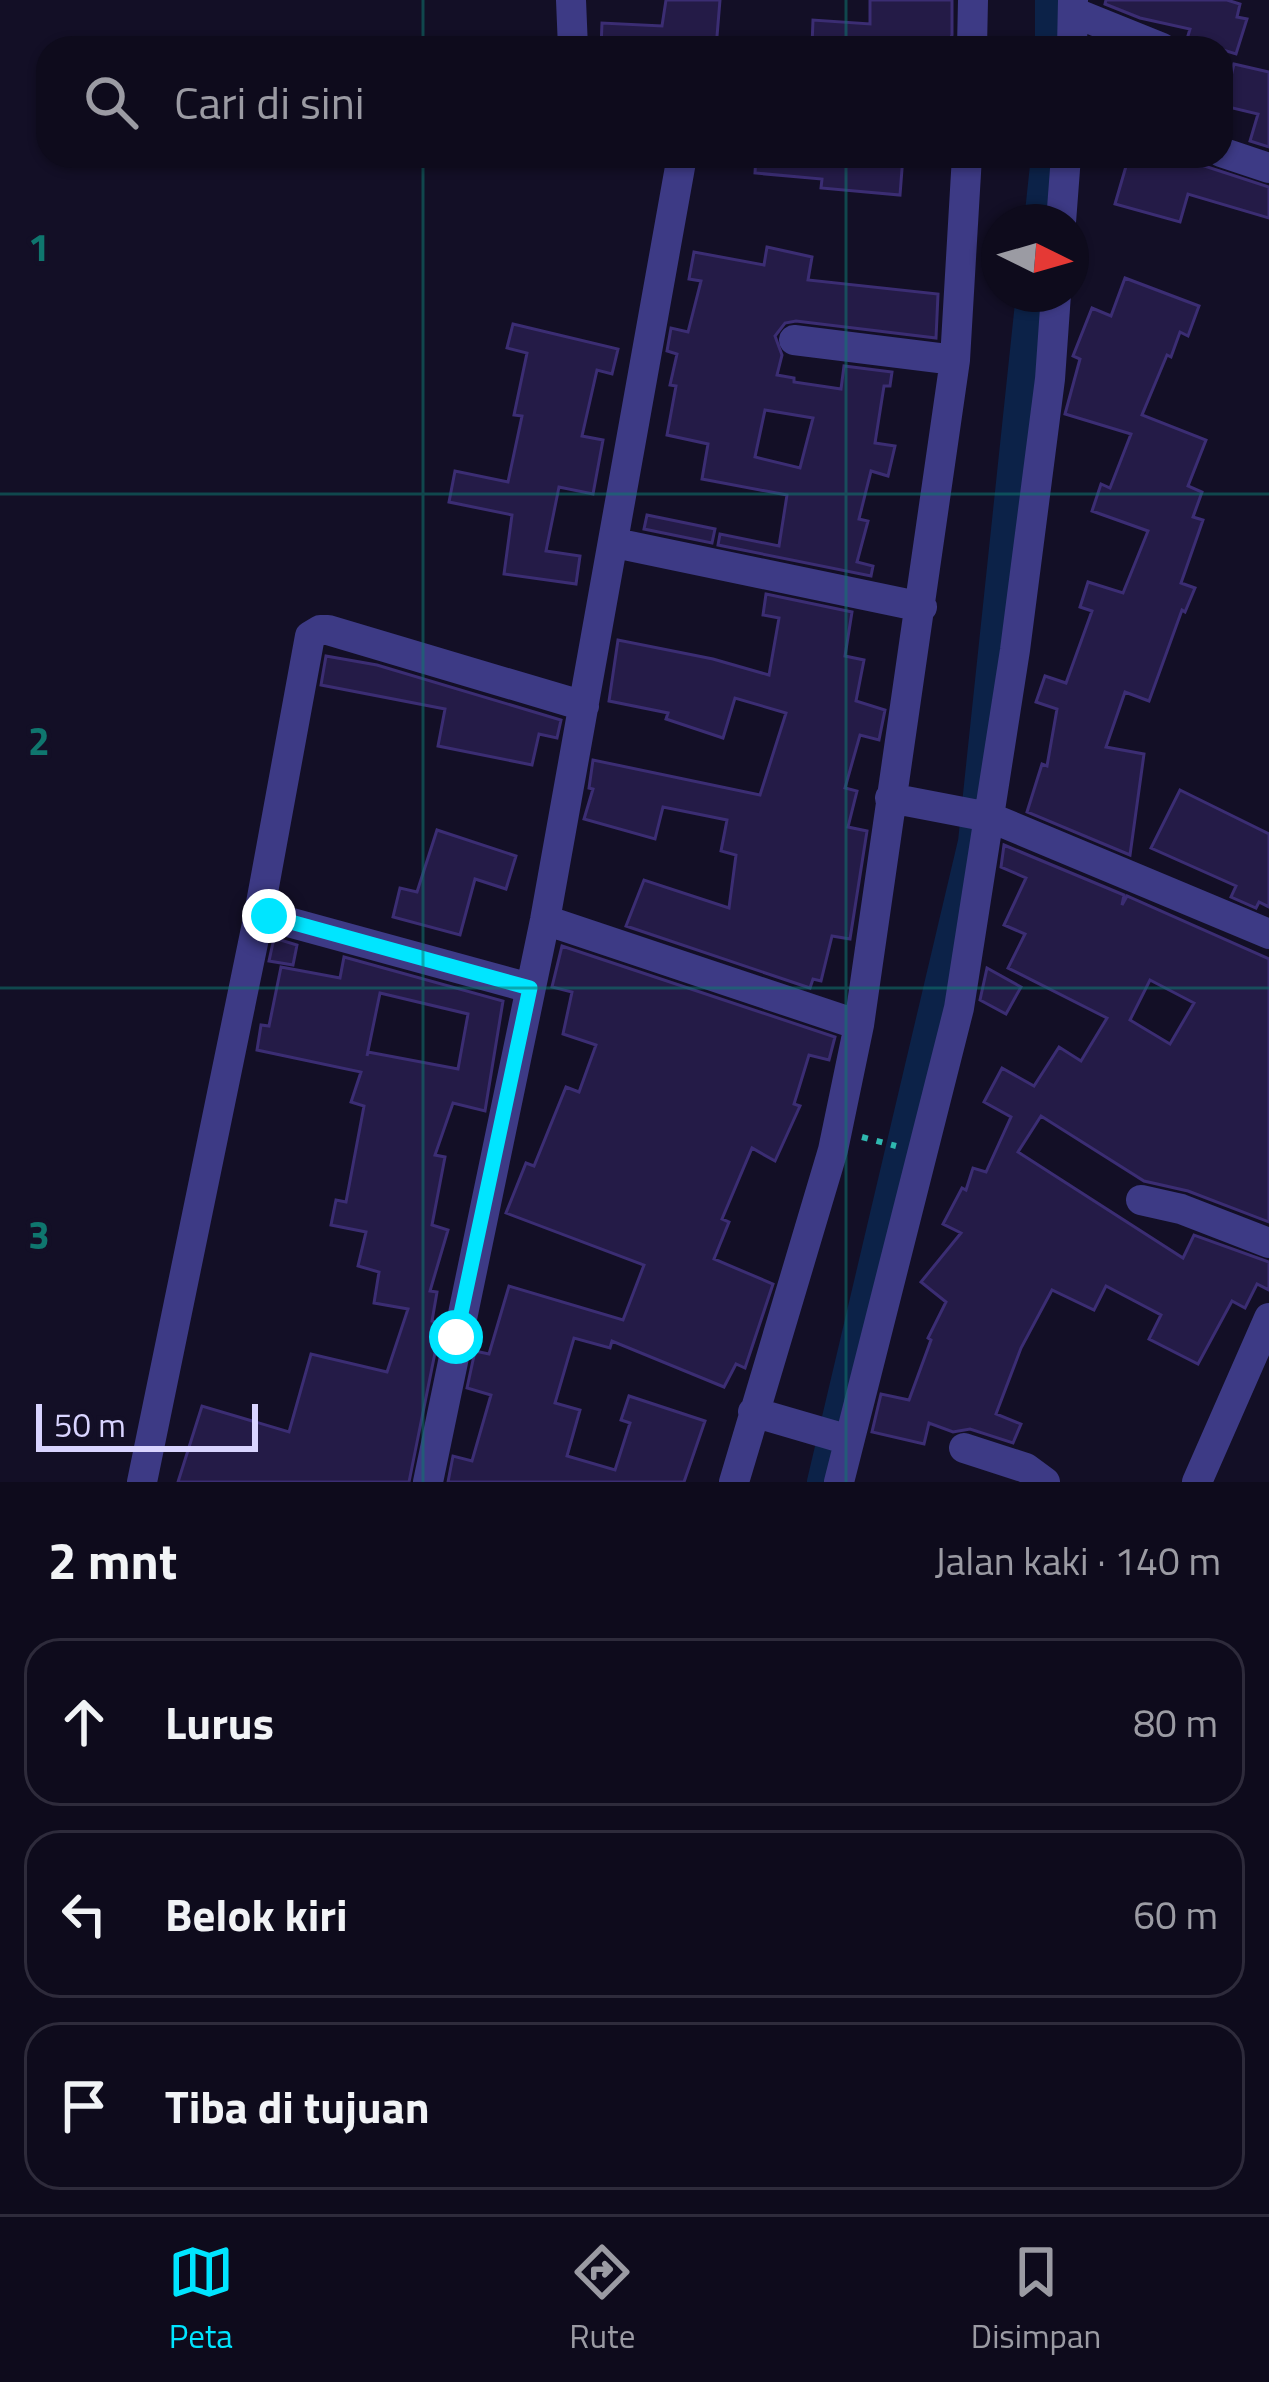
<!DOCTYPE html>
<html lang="id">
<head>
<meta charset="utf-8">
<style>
  :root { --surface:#0e0b1c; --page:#1c1929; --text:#f1f3f6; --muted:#9b9ba3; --line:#2e2b3b; --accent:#00e5ff }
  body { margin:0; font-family:"Titillium Web",sans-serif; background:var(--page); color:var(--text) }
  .compass { position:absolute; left:981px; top:204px; width:108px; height:108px; border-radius:50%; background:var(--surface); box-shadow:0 3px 9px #0004; rotate:95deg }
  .scale { position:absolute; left:36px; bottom:30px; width:222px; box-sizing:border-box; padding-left:12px; border:6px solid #d9d4ff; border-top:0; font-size:33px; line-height:42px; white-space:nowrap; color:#d9d4ff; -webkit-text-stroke:9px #130f26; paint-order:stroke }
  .stop { position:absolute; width:36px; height:36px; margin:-27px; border:9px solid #00e5ff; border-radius:50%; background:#fff }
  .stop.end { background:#00e5ff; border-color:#fff; box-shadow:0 3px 12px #0008 }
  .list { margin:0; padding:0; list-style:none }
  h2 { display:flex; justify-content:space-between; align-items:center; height:156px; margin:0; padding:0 48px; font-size:51px }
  h2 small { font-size:39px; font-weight:400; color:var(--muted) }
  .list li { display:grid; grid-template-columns:78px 1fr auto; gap:36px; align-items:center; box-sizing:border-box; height:168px; margin:0 24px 24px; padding:0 24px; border:3px solid var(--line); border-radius:36px }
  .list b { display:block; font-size:45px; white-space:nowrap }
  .list em { font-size:39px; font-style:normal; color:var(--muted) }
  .icon { flex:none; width:66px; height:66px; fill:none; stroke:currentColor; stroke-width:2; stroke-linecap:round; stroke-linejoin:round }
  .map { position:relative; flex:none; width:1269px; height:1482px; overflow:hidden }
  .search { position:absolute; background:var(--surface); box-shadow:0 3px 9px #0004; left:36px; right:36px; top:36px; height:132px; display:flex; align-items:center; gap:30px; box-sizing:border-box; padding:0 42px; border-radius:36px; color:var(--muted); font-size:45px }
  .sheet { height:732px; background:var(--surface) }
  nav { display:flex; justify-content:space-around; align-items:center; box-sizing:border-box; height:168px; border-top:3px solid var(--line); background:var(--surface); font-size:33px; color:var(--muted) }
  nav a { display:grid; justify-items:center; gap:6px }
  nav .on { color:var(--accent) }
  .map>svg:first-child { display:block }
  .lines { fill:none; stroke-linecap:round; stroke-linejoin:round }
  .canal { stroke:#0c2248; stroke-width:30 }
  .building { fill:#241b47; stroke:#3b2d73; stroke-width:3; fill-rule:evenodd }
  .path { stroke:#2fb8b0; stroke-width:6; stroke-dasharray:6 9; stroke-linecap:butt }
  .minor { stroke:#3d3a85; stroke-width:30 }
  .route { stroke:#00e5ff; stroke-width:15 }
  .grid { fill:none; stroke:#0f766e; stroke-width:3; stroke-opacity:0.55 }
  .grid-label { font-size:39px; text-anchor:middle; font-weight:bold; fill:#0f766e; stroke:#130f26; stroke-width:9; stroke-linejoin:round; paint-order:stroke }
</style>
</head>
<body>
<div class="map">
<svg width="1269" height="1482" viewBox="0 0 1269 1482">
  <rect width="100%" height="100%" fill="#130f26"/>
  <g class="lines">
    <!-- canal -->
    <path class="canal" d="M 1050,0 L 1050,48
      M 1039,222 L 1046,156
      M 822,1482 L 973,842 L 1031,294"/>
  </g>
  <!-- building -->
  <path class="building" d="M 666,0 L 720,0 L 716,48 L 601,48 L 602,23 L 662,26 Z
    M 870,0 L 952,0 L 952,35 L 945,48 L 812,46 L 813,20 L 870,24 Z
    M 1106,0 L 1227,0 L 1240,4 L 1237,17 L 1247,19 L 1236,54 L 1187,39 L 1190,29 L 1140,18 L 1105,4 Z
    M 1234,64 L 1269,72 L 1269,147 L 1250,141 L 1258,114 L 1224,106 Z
    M 756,156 L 903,156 L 900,195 L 821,188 L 822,179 L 755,173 Z
    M 1129,156 L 1190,156 L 1189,161 L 1269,187 L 1269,218 L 1188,194 L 1180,222 L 1115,204 Z
    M 767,247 L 812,257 L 808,280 L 938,294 L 936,338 L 796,321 L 785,323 L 775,336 L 782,355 L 777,375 L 794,378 L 794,382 L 841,389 L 844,366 L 892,372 L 890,386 L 884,386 L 875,443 L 895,446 L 888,476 L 871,471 L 859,519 L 868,521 L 857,562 L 873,566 L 871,576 L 718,545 L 720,534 L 779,546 L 787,495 L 702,479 L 708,444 L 667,435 L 676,386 L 670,385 L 677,354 L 667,351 L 671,328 L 688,332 L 701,281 L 689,279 L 694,252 L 764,265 ZM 765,410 L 813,418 L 800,468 L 755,457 Z
    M 1125,278 L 1199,306 L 1188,336 L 1180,332 L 1171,357 L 1167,355 L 1142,415 L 1206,440 L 1188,486 L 1202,492 L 1193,517 L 1203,520 L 1181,583 L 1195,588 L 1185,612 L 1182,610 L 1149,701 L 1125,692 L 1106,747 L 1144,754 L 1130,855 L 1027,812 L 1042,764 L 1047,766 L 1057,709 L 1036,702 L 1045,676 L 1066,683 L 1092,611 L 1080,607 L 1088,582 L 1123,593 L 1148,531 L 1092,511 L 1101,484 L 1110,488 L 1131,434 L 1065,414 L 1080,359 L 1073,356 L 1092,308 L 1111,316 Z
    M 513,324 L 618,349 L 612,374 L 597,370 L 582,436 L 603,440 L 593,494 L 559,487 L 546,551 L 580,556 L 576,584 L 504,574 L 512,515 L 449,502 L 455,471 L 508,482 L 522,416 L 514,415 L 527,353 L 507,348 Z
    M 647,515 L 715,529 L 712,543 L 644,529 Z
    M 766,594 L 852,612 L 845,656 L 864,660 L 856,701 L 885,710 L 879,740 L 860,735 L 845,788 L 857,791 L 848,827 L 867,831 L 850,939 L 832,936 L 821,981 L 813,979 L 810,988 L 626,926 L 644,880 L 729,908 L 736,855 L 721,851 L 727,820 L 663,807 L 655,839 L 584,819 L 593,789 L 589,788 L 593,760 L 760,795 L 786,713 L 735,698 L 723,738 L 666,719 L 668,713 L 609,701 L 618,640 L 713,659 L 769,675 L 779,618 L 763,615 Z
    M 326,656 L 377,665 L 561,720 L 557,738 L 539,734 L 532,765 L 438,746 L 445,709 L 321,685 Z
    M 1180,790 L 1269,834 L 1269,907 L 1259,902 L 1256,908 L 1231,897 L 1236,886 L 1151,848 Z
    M 437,830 L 516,856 L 506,889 L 475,879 L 460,935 L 393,917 L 400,888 L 417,892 Z
    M 1004,845 L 1124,895 L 1122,905 L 1127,896 L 1269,959 L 1269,1222 L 1188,1191 L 1144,1181 L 1041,1116 L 1018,1152 L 1183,1258 L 1194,1235 L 1269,1262 L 1269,1290 L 1257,1284 L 1245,1308 L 1232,1301 L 1198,1364 L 1149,1339 L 1161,1315 L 1106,1286 L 1094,1310 L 1052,1290 L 1021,1348 L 996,1414 L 1021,1424 L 1013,1443 L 970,1429 L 953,1432 L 929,1423 L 924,1444 L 872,1432 L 881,1394 L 909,1400 L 931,1340 L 928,1338 L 946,1302 L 921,1282 L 961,1233 L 943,1224 L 962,1188 L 966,1190 L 973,1168 L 986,1172 L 1011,1117 L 984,1102 L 1002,1068 L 1034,1086 L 1059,1047 L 1081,1061 L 1107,1018 L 1008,968 L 1025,934 L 1004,925 L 1026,878 L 1001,867 ZM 1150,980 L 1194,1003 L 1170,1044 L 1130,1020 Z
    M 274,938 L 297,945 L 293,965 L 269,961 Z
    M 562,946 L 835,1037 L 829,1060 L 809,1055 L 794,1104 L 800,1106 L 775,1161 L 752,1148 L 722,1219 L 729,1222 L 714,1259 L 773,1284 L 745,1368 L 736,1364 L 724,1387 L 612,1341 L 610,1348 L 574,1338 L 555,1403 L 580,1410 L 567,1456 L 615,1470 L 630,1423 L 621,1420 L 629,1396 L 705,1421 L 684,1482 L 448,1482 L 453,1456 L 472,1461 L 491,1395 L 467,1388 L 475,1351 L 489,1354 L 509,1286 L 623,1320 L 644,1265 L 506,1213 L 526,1163 L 534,1166 L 566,1087 L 579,1092 L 596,1045 L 563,1034 L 572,992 L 552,987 Z
    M 344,957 L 503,1001 L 485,1111 L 453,1103 L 435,1155 L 445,1157 L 432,1225 L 448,1230 L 430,1291 L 437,1292 L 432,1321 L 441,1323 L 409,1482 L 178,1482 L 202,1406 L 289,1432 L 311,1354 L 387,1372 L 408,1309 L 374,1303 L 379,1272 L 358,1266 L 366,1232 L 331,1225 L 336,1200 L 346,1202 L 364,1106 L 351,1102 L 361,1072 L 257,1050 L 261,1025 L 269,1026 L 281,967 L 340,978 ZM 380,993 L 468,1014 L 458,1069 L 368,1052 L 367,1056 Z
    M 987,968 L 1021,987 L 1006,1014 L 980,1000 Z"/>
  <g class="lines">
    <!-- path -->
    <path class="path" d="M 862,1137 L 896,1146"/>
    <!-- minor -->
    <path class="minor" d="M 571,0 L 573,48
      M 1073,12 L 1162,48
      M 972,48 L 973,0
      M 1072,48 L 1073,0
      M 1221,152 L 1269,168
      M 1061,222 L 1066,156
      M 794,340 L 955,360
      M 615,543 L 922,607
      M 890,798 L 989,817 L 1269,934
      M 259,914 L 530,988
      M 545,920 L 859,1025
      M 1141,1200 L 1181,1209 L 1269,1243
      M 753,1412 L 849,1440
      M 964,1448 L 1026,1468 L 1045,1482
      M 142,1482 L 259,914 L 310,636 L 320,630 L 328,630 L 584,706
      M 428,1482 L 545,920 L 682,156
      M 734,1482 L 833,1150 L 859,1025 L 955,360 L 967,156
      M 839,1482 L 959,1008 L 1015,650 L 1050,379 L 1056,294
      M 1197,1482 L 1269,1318"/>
  </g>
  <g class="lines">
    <!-- route -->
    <path class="route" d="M 269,916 L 530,988 L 456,1337"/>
  </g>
  <!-- grid -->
  <path class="grid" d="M 423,0 L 423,48M 846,0 L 846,48M 423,156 L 423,1482M 846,156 L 846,1482M 0,494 L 1269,494M 0,988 L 1269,988"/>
  <g class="grid-label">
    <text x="39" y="261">1</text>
    <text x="39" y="755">2</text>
    <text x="39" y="1249">3</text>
  </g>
</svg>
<svg class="compass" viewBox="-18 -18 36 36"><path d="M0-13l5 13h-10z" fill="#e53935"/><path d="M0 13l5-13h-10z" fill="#9b9ba3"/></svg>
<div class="scale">50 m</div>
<div class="stop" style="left:456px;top:1337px"></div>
<div class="stop end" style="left:269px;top:916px"></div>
<div class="search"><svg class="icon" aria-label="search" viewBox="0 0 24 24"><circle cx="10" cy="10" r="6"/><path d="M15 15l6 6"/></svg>Cari di sini</div>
</div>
<section class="sheet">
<h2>2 mnt<small>Jalan kaki · 140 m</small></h2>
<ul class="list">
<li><svg class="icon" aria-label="ahead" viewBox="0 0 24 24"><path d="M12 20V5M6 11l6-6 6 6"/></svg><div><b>Lurus</b></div><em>80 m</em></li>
<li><svg class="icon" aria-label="left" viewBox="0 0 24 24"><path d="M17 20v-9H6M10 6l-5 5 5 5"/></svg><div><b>Belok kiri</b></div><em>60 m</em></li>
<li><svg class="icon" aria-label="arrive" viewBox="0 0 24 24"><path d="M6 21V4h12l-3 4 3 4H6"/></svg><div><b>Tiba di tujuan</b></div></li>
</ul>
</section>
<nav>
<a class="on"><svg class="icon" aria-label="map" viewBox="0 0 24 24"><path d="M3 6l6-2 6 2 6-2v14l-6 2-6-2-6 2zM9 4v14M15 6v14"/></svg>Peta</a>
<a><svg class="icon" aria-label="directions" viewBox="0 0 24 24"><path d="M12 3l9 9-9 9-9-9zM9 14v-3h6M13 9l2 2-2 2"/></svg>Rute</a>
<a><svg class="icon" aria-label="saved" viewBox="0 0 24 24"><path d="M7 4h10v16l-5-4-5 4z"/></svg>Disimpan</a>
</nav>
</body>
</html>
